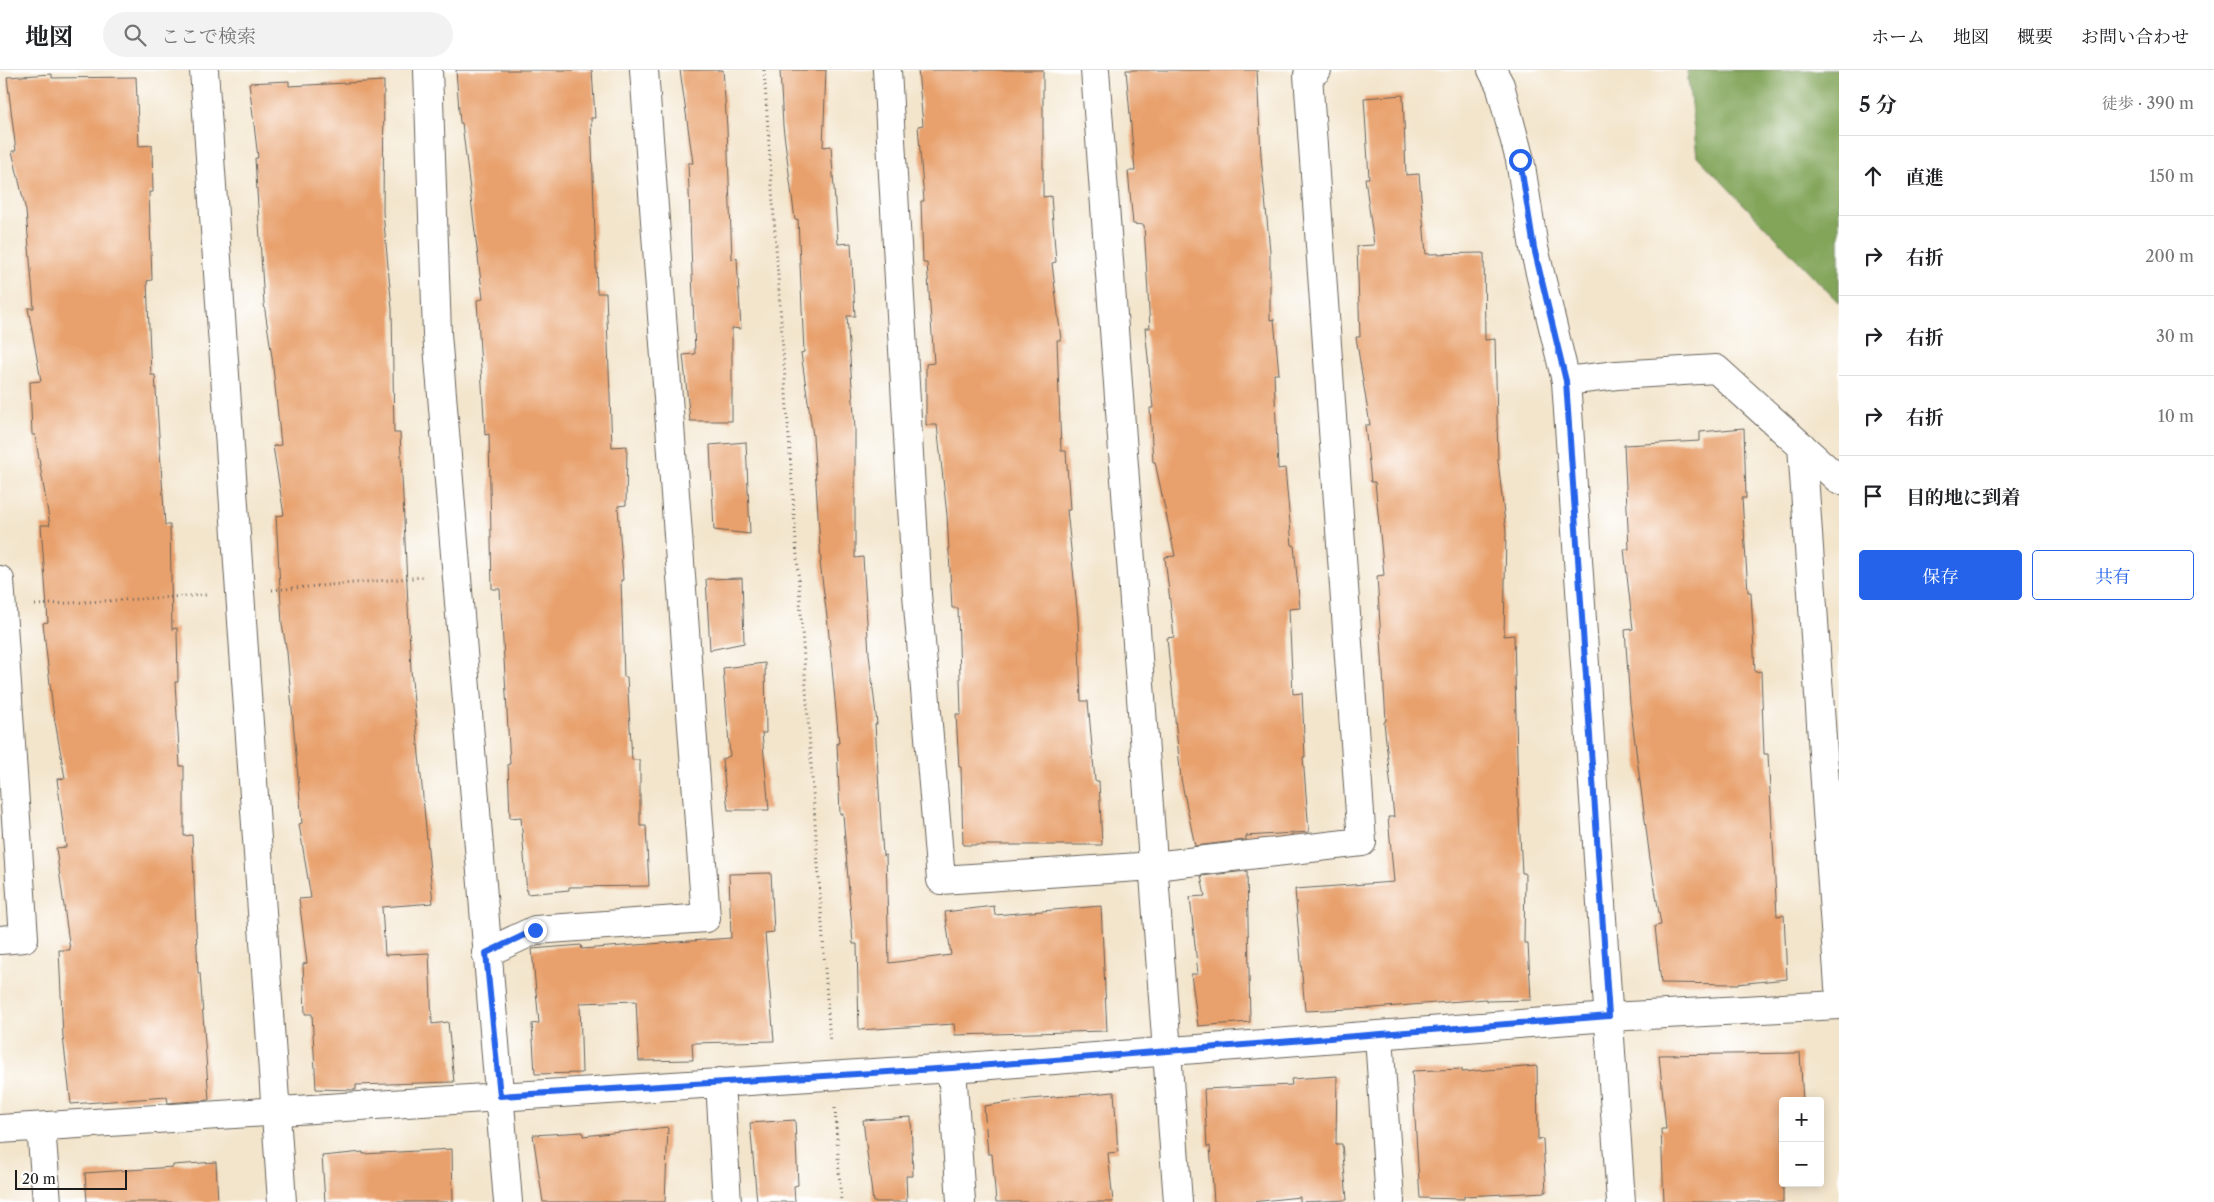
<!DOCTYPE html>
<html lang="ja">
<head>
<meta charset="utf-8">
<style>
  :root { --surface:#fff; --page:#f2f2f2; --text:#202124; --muted:#757577; --line:#e0e0e0; --accent:#2563eb }
  body { margin:0; font-family:"Libre Caslon Text","Noto Serif JP",serif; background:var(--page); color:var(--text) }
  .controls { position:absolute; right:15px; bottom:15px; display:grid; overflow:hidden; border-radius:5px; box-shadow:0 2px 12px #0003 }
  .controls button { width:45px; height:45px; display:grid; place-items:center; padding:0; border:0; border-bottom:1px solid var(--line); background:var(--surface); color:var(--text); font:25px sans-serif }
  .scale { position:absolute; left:15px; bottom:12px; width:112px; box-sizing:border-box; padding-left:5px; border:2px solid #1c1c1c; border-top:0; font-size:14px; line-height:18px; white-space:nowrap; color:#1c1c1c; -webkit-text-stroke:4px #fff; paint-order:stroke }
  .stop { position:absolute; width:15px; height:15px; margin:-11px; border:4px solid #2563eb; border-radius:50%; background:#fff }
  .stop.end { background:#2563eb; border-color:#fff; box-shadow:0 1px 5px #0008 }
  .list { margin:0; padding:0; list-style:none }
  h2 { display:flex; justify-content:space-between; align-items:center; height:65px; margin:0; padding:0 20px; font-size:21px }
  h2 small { font-size:16px; font-weight:400; color:var(--muted) }
  .list li { display:grid; grid-template-columns:32px 1fr auto; gap:15px; align-items:center; box-sizing:border-box; height:80px; padding:0 20px; border-top:1px solid var(--line) }
  .list b { display:block; font-size:19px; white-space:nowrap }
  .list em { font-size:16px; font-style:normal; color:var(--muted) }
  .actions { display:flex; gap:10px; padding:15px 20px }
  .actions a { flex:1; padding:11px 0; border:1px solid var(--accent); border-radius:5px; text-align:center; font-size:18px; color:var(--accent) }
  .actions .main { background:var(--accent); color:#fff }
  .icon { flex:none; width:28px; height:28px; fill:none; stroke:currentColor; stroke-width:2; stroke-linecap:round; stroke-linejoin:round }
  .map { position:relative; flex:none; width:1839px; height:1132px; overflow:hidden }
  header { display:flex; align-items:center; gap:30px; box-sizing:border-box; height:70px; padding:0 25px; background:var(--surface); border-bottom:1px solid var(--line) }
  header strong { font-size:24px }
  nav { display:flex; gap:28px; margin-inline-start:auto; font-size:18px }
  .search { width:350px; height:45px; background:var(--page); display:flex; align-items:center; gap:12px; box-sizing:border-box; padding:0 18px; border-radius:28px; color:var(--muted); font-size:19px }
  main { display:flex }
  aside { flex:1; background:var(--surface) }
  .map>svg:first-child { display:block }
  .forest { fill:#82a55a; stroke:#4f603b }
  .building { fill:#e8a06c }
  .lines { fill:none; stroke-linecap:round; stroke-linejoin:round }
  .street-casing { stroke:#67625a; stroke-width:30 }
  .secondary-casing { stroke:#67625a; stroke-width:30 }
  .path { stroke:#67625a; stroke-width:3; stroke-dasharray:1 4; stroke-linecap:butt }
  .street { stroke:#fff; stroke-width:28 }
  .secondary { stroke:#fff; stroke-width:28 }
  .route { stroke:#2563eb; stroke-width:6 }
</style>
</head>
<body>
<header>
<strong>地図</strong>
<div class="search"><svg class="icon" aria-label="search" viewBox="0 0 24 24"><circle cx="10" cy="10" r="6"/><path d="M15 15l6 6"/></svg>ここで検索</div>
<nav><a>ホーム</a><a>地図</a><a>概要</a><a>お問い合わせ</a></nav>
</header>
<main>
<div class="map">
<svg width="1839" height="1132" viewBox="0 0 1839 1132">
  <rect width="100%" height="100%" fill="#fff"/>
  <filter id="ink" filterUnits="userSpaceOnUse"><feTurbulence type="fractalNoise" baseFrequency=".02" numOctaves="2"/><feDisplacementMap in="SourceGraphic" scale="10" xChannelSelector="R" yChannelSelector="G"/><feConvolveMatrix kernelMatrix="1 2 1 2 8 2 1 2 1" color-interpolation-filters="sRGB"/></filter>
  <filter id="wash" filterUnits="userSpaceOnUse"><feTurbulence type="fractalNoise" baseFrequency=".0096" numOctaves="4" result="noise"/><feDisplacementMap in="SourceGraphic" scale="20" xChannelSelector="R" yChannelSelector="G"/><feGaussianBlur stdDeviation="1.12" result="paint"/><feColorMatrix in="noise" values="0 0 0 0 0 0 0 0 0 0 0 0 0 0 0 0 0 1.4 0 .05"/><feComposite in="paint" operator="in"/></filter>
  <g filter="url(#wash)">
    <rect width="100%" height="100%" fill="#f3e5cc"/>
    <!-- forest -->
    <path class="forest" d="M 1687,0 L 1839,0 L 1839,233 L 1697,86 Z"/>
    <g id="blocks">
      <!-- building -->
      <path class="building" d="M 456,0 L 592,0 L 595,48 L 591,48 L 597,223 L 606,223 L 612,377 L 627,376 L 626,435 L 618,436 L 623,510 L 621,510 L 624,607 L 627,607 L 632,690 L 640,690 L 640,756 L 646,756 L 649,816 L 569,817 L 569,820 L 527,824 L 521,747 L 510,748 L 508,694 L 510,694 L 500,519 L 492,519 L 489,364 L 485,365 L 477,230 L 483,229 L 462,53 L 460,53 Z
        M 680,0 L 723,0 L 727,58 L 732,189 L 737,188 L 741,259 L 732,258 L 732,351 L 690,351 L 683,285 L 695,284 L 688,93 L 693,93 Z
        M 780,0 L 826,0 L 823,77 L 831,76 L 838,174 L 851,173 L 855,246 L 847,246 L 855,359 L 855,488 L 863,487 L 869,584 L 877,654 L 875,654 L 883,786 L 886,785 L 889,893 L 951,885 L 945,842 L 994,836 L 995,845 L 1101,836 L 1107,961 L 955,965 L 954,954 L 859,960 L 857,874 L 853,874 L 843,744 L 840,744 L 837,673 L 839,673 L 828,555 L 820,492 L 821,492 L 813,366 L 801,283 L 804,282 L 798,149 L 795,150 L 783,56 Z
        M 918,0 L 1043,0 L 1043,127 L 1051,126 L 1056,192 L 1052,193 L 1061,270 L 1057,270 L 1061,381 L 1066,381 L 1070,440 L 1067,440 L 1078,548 L 1081,631 L 1088,631 L 1095,711 L 1099,711 L 1102,775 L 963,775 L 961,697 L 959,697 L 956,644 L 961,644 L 958,538 L 952,538 L 947,445 L 937,355 L 926,355 L 926,294 L 934,293 L 927,193 L 923,193 L 921,131 L 924,131 L 918,56 L 923,55 Z
        M 1126,0 L 1257,0 L 1261,86 L 1270,181 L 1270,250 L 1274,249 L 1279,304 L 1274,304 L 1278,399 L 1285,398 L 1292,475 L 1294,475 L 1300,538 L 1289,539 L 1293,624 L 1302,623 L 1305,687 L 1303,687 L 1309,762 L 1246,766 L 1246,770 L 1195,776 L 1181,709 L 1167,568 L 1174,567 L 1165,487 L 1175,486 L 1155,392 L 1153,392 L 1150,338 L 1153,338 L 1145,258 L 1150,258 L 1144,155 L 1133,154 L 1128,101 L 1135,101 Z
        M 52,4 L 52,8 L 136,7 L 139,76 L 152,75 L 153,122 L 149,122 L 152,210 L 147,211 L 151,305 L 155,305 L 165,455 L 170,455 L 172,559 L 177,558 L 178,612 L 175,612 L 180,696 L 184,696 L 184,766 L 192,765 L 198,903 L 200,903 L 209,1030 L 168,1033 L 167,1027 L 71,1034 L 63,967 L 59,880 L 70,880 L 56,778 L 66,777 L 57,709 L 65,708 L 53,640 L 43,553 L 48,552 L 41,455 L 50,455 L 35,365 L 32,365 L 30,312 L 41,311 L 28,238 L 34,238 L 26,141 L 12,81 L 16,81 L 7,7 Z
        M 289,11 L 289,16 L 384,11 L 383,142 L 392,239 L 394,363 L 400,363 L 411,600 L 433,833 L 382,837 L 385,885 L 429,883 L 432,954 L 448,952 L 454,1012 L 356,1015 L 356,1020 L 316,1019 L 312,944 L 305,944 L 303,894 L 307,893 L 299,829 L 311,828 L 299,754 L 302,753 L 287,582 L 282,554 L 276,446 L 284,445 L 273,376 L 281,375 L 272,287 L 264,234 L 255,88 L 258,88 L 249,13 Z
        M 1403,25 L 1406,105 L 1419,104 L 1426,184 L 1484,183 L 1485,270 L 1495,269 L 1498,391 L 1506,462 L 1504,566 L 1514,565 L 1518,728 L 1522,803 L 1525,803 L 1524,873 L 1528,873 L 1531,930 L 1486,931 L 1486,929 L 1373,938 L 1305,941 L 1295,819 L 1394,812 L 1388,747 L 1394,747 L 1384,652 L 1386,651 L 1377,506 L 1384,505 L 1375,412 L 1371,412 L 1365,355 L 1370,355 L 1356,267 L 1360,267 L 1357,176 L 1374,175 L 1365,108 L 1369,108 L 1364,28 Z
        M 1744,358 L 1746,428 L 1742,428 L 1748,522 L 1751,522 L 1755,602 L 1761,601 L 1764,684 L 1768,684 L 1777,846 L 1784,845 L 1787,909 L 1737,914 L 1661,913 L 1655,856 L 1661,855 L 1650,789 L 1630,634 L 1625,560 L 1633,559 L 1624,479 L 1629,479 L 1624,375 L 1700,371 L 1700,362 Z
        M 746,372 L 750,464 L 714,460 L 710,375 Z
        M 742,508 L 744,573 L 710,580 L 706,509 Z
        M 765,593 L 766,663 L 762,663 L 769,740 L 728,740 L 722,689 L 730,686 L 723,598 Z
        M 1247,801 L 1250,952 L 1198,956 L 1191,904 L 1198,904 L 1190,827 L 1205,826 L 1201,806 Z
        M 771,803 L 774,862 L 765,863 L 774,971 L 692,973 L 693,990 L 639,991 L 636,931 L 580,933 L 582,1003 L 535,1004 L 532,954 L 539,953 L 532,879 L 581,875 L 582,879 L 731,868 L 729,804 Z
        M 1800,983 L 1803,1031 L 1783,1031 L 1783,1132 L 1664,1132 L 1661,1059 L 1666,1059 L 1659,985 Z
        M 1537,996 L 1538,1070 L 1543,1069 L 1546,1122 L 1464,1126 L 1464,1129 L 1420,1128 L 1412,1001 L 1462,999 L 1462,1002 Z
        M 1337,1006 L 1336,1074 L 1342,1074 L 1347,1130 L 1300,1132 L 1300,1127 L 1252,1132 L 1214,1132 L 1210,1076 L 1207,1077 L 1204,1019 L 1292,1015 L 1291,1009 Z
        M 1114,1022 L 1118,1082 L 1108,1083 L 1113,1132 L 996,1132 L 992,1084 L 988,1084 L 984,1036 L 1030,1029 Z
        M 911,1047 L 913,1106 L 906,1106 L 907,1132 L 873,1132 L 863,1050 Z
        M 795,1050 L 798,1115 L 794,1116 L 795,1132 L 757,1132 L 750,1053 Z
        M 668,1057 L 665,1132 L 543,1132 L 533,1065 L 583,1062 L 583,1066 Z
        M 452,1079 L 453,1132 L 325,1132 L 322,1086 L 363,1082 L 363,1084 Z
        M 216,1092 L 218,1132 L 87,1132 L 85,1103 L 173,1097 L 173,1095 Z"/>
    </g>
  </g>
  <g filter="url(#ink)">
    <use href="#blocks" fill-opacity="0" stroke="#67625a" stroke-width="1"/>
    <g class="lines">
      <!-- street casing -->
      <g class="street-casing">
        <path id="street" d="M 428,0 L 437,264 L 508,1132
          M 887,0 L 917,524 L 941,810 L 1154,796 L 1362,772 L 1308,5 L 1317,0
          M 1095,0 L 1178,1132
          M 1566,311 L 1617,305 L 1716,299 L 1839,410
          M 1802,376 L 1839,917
          M 0,510 L 24,868 L 0,870
          M 486,883 L 535,860 L 706,848 L 644,0
          M 1379,966 L 1390,1132
          M 952,998 L 961,1132
          M 720,1012 L 727,1132
          M 41,1057 L 47,1132
          M 0,1059 L 952,998 L 1609,947 L 1839,935"/>
      </g>
      <!-- secondary casing -->
      <g class="secondary-casing">
        <path id="secondary" d="M 204,0 L 282,1132
          M 1492,0 L 1500,15 L 1520,90 L 1534,178 L 1566,311 L 1621,1132"/>
      </g>
      <!-- path -->
      <path class="path" d="M 764,0 L 830,972
        M 272,520 L 423,507
        M 35,535 L 206,525
        M 835,1038 L 841,1132"/>
      <!-- street -->
      <use href="#street" class="street"/>
      <!-- secondary -->
      <use href="#secondary" class="secondary"/>
    </g>
  </g>
  <g class="lines" filter="url(#ink)">
    <!-- route -->
    <path class="route" d="M 535,860 L 486,883 L 500,1026 L 952,998 L 1609,946 L 1566,311 L 1534,178 L 1520,90"/>
  </g>
</svg>
<div class="controls">
<button>+</button>
<button>−</button>
</div>
<div class="scale">20 m</div>
<div class="stop" style="left:1520px;top:90px"></div>
<div class="stop end" style="left:535px;top:860px"></div>
</div>
<aside>
<h2>5 分<small>徒歩 · 390 m</small></h2>
<ul class="list">
<li><svg class="icon" aria-label="ahead" viewBox="0 0 24 24"><path d="M12 20V5M6 11l6-6 6 6"/></svg><div><b>直進</b></div><em>150 m</em></li>
<li><svg class="icon" aria-label="right" viewBox="0 0 24 24"><path d="M7 20v-9h11M14 6l5 5-5 5"/></svg><div><b>右折</b></div><em>200 m</em></li>
<li><svg class="icon" aria-label="right" viewBox="0 0 24 24"><path d="M7 20v-9h11M14 6l5 5-5 5"/></svg><div><b>右折</b></div><em>30 m</em></li>
<li><svg class="icon" aria-label="right" viewBox="0 0 24 24"><path d="M7 20v-9h11M14 6l5 5-5 5"/></svg><div><b>右折</b></div><em>10 m</em></li>
<li><svg class="icon" aria-label="arrive" viewBox="0 0 24 24"><path d="M6 21V4h12l-3 4 3 4H6"/></svg><div><b>目的地に到着</b></div></li>
</ul>
<div class="actions"><a class="main">保存</a><a>共有</a></div>
</aside>
</main>
</body>
</html>
